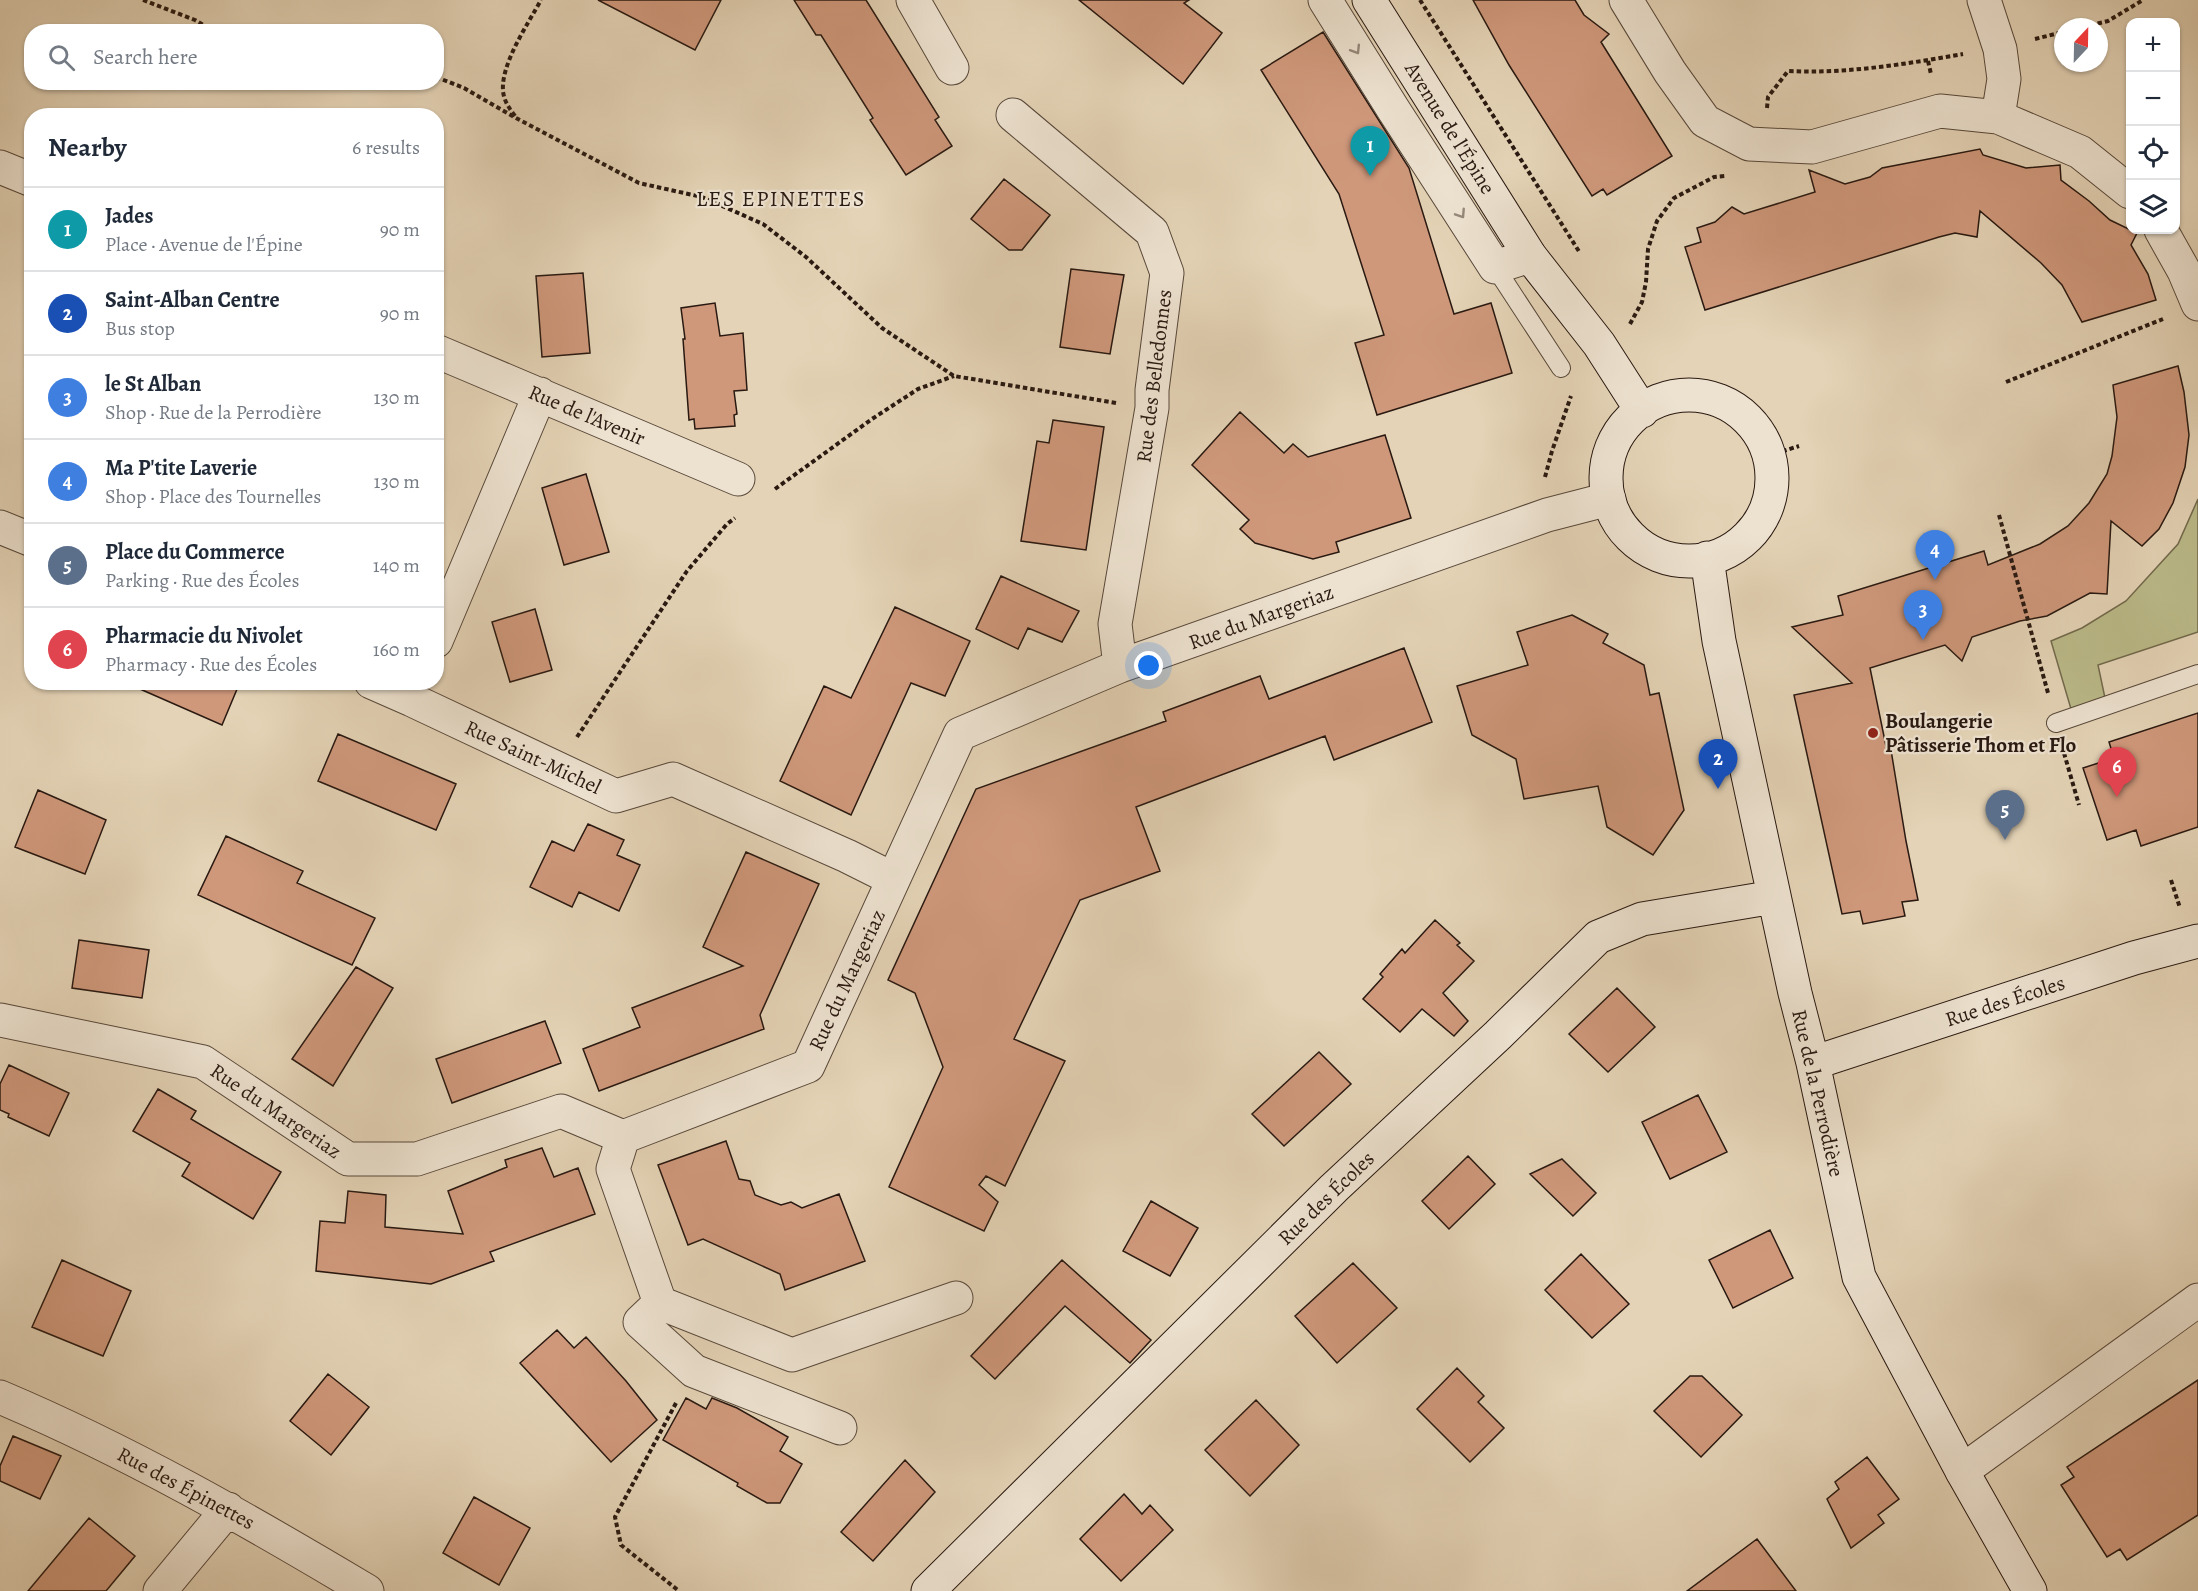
<!DOCTYPE html>
<html lang="en">
<head>
<meta charset="utf-8">
<style>
  :root { --surface:#fff; --page:#f2f2f3; --text:#1f2937; --muted:#747a83; --line:#e0e1e3; --accent:#d93025 }
  body { margin:0; font-family:Alegreya,serif; background:var(--page); color:var(--text) }
  .controls { position:absolute; right:18px; top:18px; display:grid; overflow:hidden; border-radius:12px; box-shadow:0 2px 4px #0004 }
  .controls button { width:54px; height:54px; display:grid; place-items:center; padding:0; border:0; border-bottom:2px solid var(--line); background:var(--surface); color:var(--text); font:30px sans-serif }
  .compass { position:absolute; left:2054px; top:18px; width:54px; height:54px; border-radius:50%; background:var(--surface); box-shadow:0 2px 4px #0004; rotate:22deg }
  .you { position:absolute; left:1149px; top:666px; width:21px; height:21px; margin:-15px; border:4px solid #fff; border-radius:50%; background:#1a73e8; box-shadow:0 0 0 9px #1a73e833 }
  .badge { display:grid; place-items:center; width:39px; height:39px; border-radius:50%; background:var(--accent); color:#fff; font-size:20px; font-weight:700 }
  .pin { position:absolute; translate:-50% -50px; filter:drop-shadow(0 2px 3px #0008) }
  .pin::after { content:''; position:absolute; top:32px; width:21px; height:18px; background:inherit; clip-path:polygon(0 0,100% 0,50% 100%) }
  .list { margin:0; padding:0; list-style:none }
  h2 { display:flex; justify-content:space-between; align-items:center; height:78px; margin:0; padding:0 24px; font-size:26px }
  h2 small { font-size:20px; font-weight:400; color:var(--muted) }
  .list li { display:grid; grid-template-columns:39px 1fr auto; gap:18px; align-items:center; box-sizing:border-box; height:84px; padding:0 24px; border-top:2px solid var(--line) }
  .list b { display:block; font-size:22px; white-space:nowrap }
  .list p { margin:0; font-size:20px; white-space:nowrap; color:var(--muted) }
  .list em { font-size:20px; font-style:normal; color:var(--muted) }
  .icon { flex:none; width:33px; height:33px; fill:none; stroke:currentColor; stroke-width:2; stroke-linecap:round; stroke-linejoin:round }
  .map { position:relative; flex:none; width:2198px; height:1591px; overflow:hidden }
  .search { position:absolute; background:var(--surface); box-shadow:0 2px 4px #0004; left:24px; top:24px; width:420px; height:66px; display:flex; align-items:center; gap:15px; box-sizing:border-box; padding:0 21px; border-radius:24px; color:var(--muted); font-size:22px }
  .panel { position:absolute; background:var(--surface); box-shadow:0 2px 4px #0004; left:24px; top:108px; width:420px; height:582px; border-radius:24px }
  .map>svg:first-child { display:block }
  .green { fill:#bbba89; stroke:#726a4d; stroke-width:1.5 }
  .building { fill:#cf987b; stroke:#291911; stroke-width:1.5 }
  .lines { fill:none; stroke-linecap:round; stroke-linejoin:round }
  .lane-casing { stroke:#58483a; stroke-width:20 }
  .street-casing { stroke:#58483a; stroke-width:35 }
  .secondary-casing { stroke:#291911; stroke-width:35 }
  .path { stroke:#291911; stroke-width:4; stroke-dasharray:4.5 3; stroke-linecap:butt }
  .lane { stroke:#ede2d0; stroke-width:18 }
  .street { stroke:#ede2d0; stroke-width:33 }
  .secondary { stroke:#ede2d0; stroke-width:33 }
  .oneway { stroke:#95887a }
  .poi-dot { fill:#8f2418; stroke:#ede2d0; stroke-width:2 }
  .labels { text-anchor:middle; dominant-baseline:central; stroke-width:4.5; stroke-linejoin:round; paint-order:stroke }
  .street-label { font-size:21px; fill:#291911; stroke:#ede2d0 }
  .poi-label { font-size:21px; font-weight:bold; fill:#291911; stroke:#ede2d0; text-anchor:start }
  .neighbourhood-label { font-size:22px; letter-spacing:1.5px; fill:#291911; stroke:#ede2d0 }
</style>
</head>
<body>
<div class="map">
<svg width="2198" height="1591" viewBox="0 0 2198 1591">
  <rect width="100%" height="100%" fill="#e4d3b6"/>
  <filter id="stains"><feTurbulence type="fractalNoise" baseFrequency=".00333" numOctaves="4"/><feColorMatrix values="0 0 0 0 .2 0 0 0 0 .09 0 0 0 0 .02 0 0 0 .5 -.17"/></filter>
  <radialGradient id="worn" r=".72"><stop offset=".6" stop-color="#630" stop-opacity="0"/><stop offset="1" stop-color="#630" stop-opacity=".3"/></radialGradient>
  <!-- green -->
  <path class="green" d="M 2198,499 L 2198,632 L 2098,665 L 2105,698 L 2071,709 L 2051,641 L 2082,628 L 2126,601 L 2178,544 Z"/>
  <!-- building -->
  <path class="building" d="M 598,0 L 721,0 L 695,50 Z
    M 794,0 L 866,0 L 939,117 L 935,120 L 952,146 L 906,175 L 870,120 L 873,118 L 821,35 L 816,35 Z
    M 1079,0 L 1189,0 L 1184,3 L 1222,33 L 1183,84 Z
    M 1473,0 L 1575,0 L 1584,15 L 1609,34 L 1601,42 L 1672,156 L 1607,195 L 1603,189 L 1592,196 L 1509,65 Z
    M 1323,32 L 1409,168 L 1454,314 L 1491,303 L 1512,373 L 1377,415 L 1355,343 L 1384,335 L 1339,194 L 1261,70 Z
    M 1980,149 L 1983,155 L 2026,168 L 2060,165 L 2061,180 L 2089,201 L 2110,220 L 2137,233 L 2131,245 L 2148,274 L 2156,300 L 2082,322 L 2062,285 L 2041,263 L 1980,211 L 1977,237 L 1955,233 L 1939,237 L 1705,310 L 1685,247 L 1701,242 L 1697,228 L 1715,222 L 1732,207 L 1744,214 L 1815,192 L 1809,170 L 1845,184 L 1870,177 L 1882,168 Z
    M 1004,179 L 1050,215 L 1022,250 L 1009,250 L 971,219 Z
    M 1071,269 L 1124,275 L 1110,354 L 1060,347 Z
    M 583,273 L 590,353 L 542,357 L 536,276 Z
    M 715,303 L 720,336 L 743,333 L 747,390 L 734,391 L 737,414 L 734,415 L 735,426 L 695,429 L 694,419 L 689,420 L 683,339 L 685,339 L 681,308 Z
    M 2178,366 L 2184,392 L 2189,435 L 2185,467 L 2173,503 L 2159,529 L 2142,546 L 2111,521 L 2107,594 L 2090,593 L 2047,616 L 2020,621 L 1972,637 L 1962,661 L 1945,645 L 1870,668 L 1887,751 L 1891,750 L 1906,841 L 1918,900 L 1902,902 L 1905,916 L 1863,924 L 1860,911 L 1842,914 L 1794,695 L 1852,683 L 1792,627 L 1843,615 L 1838,596 L 1984,551 L 1988,565 L 2040,544 L 2068,526 L 2089,503 L 2107,474 L 2112,456 L 2117,417 L 2113,385 Z
    M 1240,412 L 1284,453 L 1293,444 L 1308,457 L 1385,435 L 1411,518 L 1336,542 L 1339,552 L 1313,559 L 1255,543 L 1240,529 L 1249,520 L 1192,465 Z
    M 1053,420 L 1104,427 L 1086,550 L 1021,541 L 1037,441 L 1049,443 Z
    M 586,474 L 609,552 L 564,565 L 542,488 Z
    M 1001,576 L 1079,611 L 1062,642 L 1028,628 L 1018,649 L 976,629 Z
    M 895,607 L 970,641 L 945,696 L 911,683 L 851,815 L 780,781 L 824,686 L 851,698 Z
    M 535,609 L 552,670 L 510,682 L 492,622 Z
    M 1572,615 L 1608,634 L 1603,643 L 1644,665 L 1650,695 L 1659,693 L 1684,810 L 1653,855 L 1607,827 L 1598,786 L 1524,799 L 1516,759 L 1472,735 L 1457,686 L 1528,665 L 1517,632 Z
    M 1404,648 L 1432,722 L 1334,760 L 1325,736 L 1136,807 L 1160,871 L 1080,900 L 1014,1039 L 1065,1061 L 1005,1186 L 986,1176 L 979,1185 L 998,1202 L 984,1231 L 889,1187 L 943,1067 L 915,993 L 888,980 L 976,789 L 1166,721 L 1163,712 L 1260,676 L 1269,699 Z
    M 124,682 L 240,682 L 222,725 Z
    M 2198,713 L 2198,827 L 2141,846 L 2136,830 L 2107,840 L 2083,768 L 2114,758 L 2109,742 Z
    M 338,734 L 456,784 L 436,830 L 318,781 Z
    M 38,790 L 106,820 L 85,874 L 15,847 Z
    M 588,824 L 624,840 L 617,855 L 640,865 L 619,911 L 579,892 L 572,907 L 530,887 L 552,841 L 574,851 Z
    M 226,836 L 303,871 L 297,883 L 375,918 L 352,965 L 198,895 Z
    M 746,852 L 819,884 L 760,1015 L 764,1029 L 599,1091 L 583,1049 L 640,1027 L 632,1008 L 743,966 L 703,947 Z
    M 1435,920 L 1460,943 L 1457,945 L 1474,961 L 1443,993 L 1468,1021 L 1454,1036 L 1422,1009 L 1400,1032 L 1363,999 L 1383,977 L 1380,974 L 1402,949 L 1405,953 Z
    M 79,940 L 149,950 L 142,998 L 72,988 Z
    M 356,967 L 393,988 L 333,1086 L 292,1059 Z
    M 1617,988 L 1655,1027 L 1608,1072 L 1569,1034 Z
    M 545,1021 L 561,1063 L 452,1103 L 436,1059 Z
    M 1319,1052 L 1351,1084 L 1284,1146 L 1252,1114 Z
    M 9,1065 L 69,1093 L 49,1136 L 8,1117 L 9,1114 L 0,1110 L 0,1084 Z
    M 158,1089 L 196,1111 L 191,1119 L 281,1172 L 253,1219 L 182,1176 L 190,1163 L 133,1131 Z
    M 1698,1095 L 1727,1152 L 1670,1179 L 1642,1122 Z
    M 726,1141 L 739,1179 L 750,1181 L 755,1195 L 781,1205 L 791,1202 L 802,1208 L 839,1194 L 865,1261 L 785,1290 L 780,1274 L 703,1239 L 688,1245 L 658,1165 Z
    M 542,1148 L 554,1177 L 578,1168 L 595,1214 L 490,1252 L 494,1261 L 431,1284 L 316,1271 L 320,1221 L 345,1223 L 348,1191 L 386,1195 L 385,1227 L 463,1234 L 448,1191 L 507,1167 L 505,1160 Z
    M 1468,1156 L 1495,1184 L 1449,1229 L 1422,1201 Z
    M 1562,1159 L 1596,1193 L 1573,1216 L 1530,1174 Z
    M 1151,1201 L 1198,1228 L 1170,1276 L 1123,1251 Z
    M 1770,1230 L 1793,1278 L 1733,1308 L 1709,1260 Z
    M 1581,1254 L 1629,1304 L 1592,1338 L 1545,1290 Z
    M 62,1260 L 131,1291 L 103,1356 L 32,1327 Z
    M 1062,1260 L 1151,1340 L 1130,1363 L 1065,1306 L 995,1379 L 971,1356 Z
    M 1353,1263 L 1397,1308 L 1337,1363 L 1295,1316 Z
    M 557,1330 L 574,1348 L 586,1337 L 626,1381 L 657,1420 L 611,1462 L 520,1363 Z
    M 1457,1368 L 1484,1396 L 1478,1402 L 1504,1428 L 1470,1462 L 1417,1409 Z
    M 328,1374 L 369,1407 L 331,1455 L 290,1421 Z
    M 1690,1376 L 1702,1376 L 1742,1415 L 1701,1457 L 1654,1411 Z
    M 2198,1380 L 2198,1515 L 2127,1560 L 2120,1549 L 2107,1557 L 2061,1485 L 2074,1477 L 2067,1467 Z
    M 686,1398 L 706,1409 L 712,1398 L 737,1408 L 788,1437 L 780,1451 L 802,1464 L 780,1503 L 767,1503 L 737,1486 L 738,1483 L 663,1440 Z
    M 1256,1400 L 1299,1445 L 1250,1496 L 1205,1450 Z
    M 13,1436 L 61,1456 L 40,1499 L 0,1481 L 0,1466 Z
    M 1867,1457 L 1899,1499 L 1878,1515 L 1884,1523 L 1851,1548 L 1827,1499 L 1839,1489 L 1835,1482 Z
    M 905,1460 L 935,1492 L 873,1561 L 841,1532 Z
    M 1124,1494 L 1142,1514 L 1150,1505 L 1173,1530 L 1121,1581 L 1080,1539 Z
    M 474,1497 L 530,1528 L 499,1585 L 443,1553 Z
    M 89,1518 L 135,1556 L 106,1591 L 28,1591 Z
    M 1757,1539 L 1796,1591 L 1687,1591 Z"/>
  <g class="lines">
    <!-- lane casing -->
    <g class="lane-casing">
      <path id="lane" d="M 1495,267 L 1561,368
        M 2056,723 L 2198,674"/>
    </g>
    <!-- street casing -->
    <g class="street-casing">
      <path id="street" d="M 913,0 L 952,68
        M 1325,0 L 1393,109 L 1495,267 L 1530,256
        M 1626,0 L 1670,72 L 1705,121 L 1749,144 L 1812,147 L 1940,111 L 1998,117
        M 1984,0 L 2000,49 L 2004,79 L 1998,117 L 2080,152 L 2130,192
        M 1013,115 L 1152,232 L 1167,273 L 1152,390 L 1152,408 L 1115,624 L 1120,666
        M 0,167 L 32,180
        M 2161,230 L 2184,271 L 2198,304
        M 436,351 L 738,479
        M 0,527 L 32,540
        M 436,641 L 540,394
        M 371,682 L 412,700 L 616,796 L 673,779 L 847,856 L 893,879
        M 0,1020 L 203,1062 L 348,1159 L 417,1159 L 561,1111 L 623,1137 L 808,1066 L 960,734 L 1120,666 L 1547,515 L 1609,499
        M 623,1137 L 613,1169 L 660,1303 L 640,1322 L 694,1371 L 840,1428
        M 660,1303 L 792,1355 L 956,1298
        M 0,1397 C 128,1451 248,1520 367,1591
        M 1962,1471 L 2198,1300
        M 160,1591 L 228,1509"/>
    </g>
    <!-- secondary casing -->
    <g class="secondary-casing">
      <path id="secondary" d="M 1369,0 L 1530,256 L 1599,344 L 1642,411
        M1606 478a83 83 0 1 1 166 0a83 83 0 1 1-166 0Z
        M 1707,558 L 1719,641 L 1795,993 L 1813,1063 L 1859,1277 L 1962,1471 L 2030,1591
        M 1813,1063 L 2134,958 L 2198,941
        M 928,1591 L 1334,1188 L 1498,1035 L 1598,937 L 1642,919 L 1774,897"/>
    </g>
    <!-- path -->
    <path class="path" d="M 143,0 L 195,20 L 215,32
      M 1420,0 L 1580,253
      M 2083,27 L 2108,21 L 2143,0
      M 2035,39 L 2063,32
      M 1928,61 L 1931,74
      M 436,77 L 464,88 L 516,118 L 639,183 L 702,197 L 763,224 L 806,257 L 882,328 L 954,376 L 1116,403
      M 1767,108 L 1768,97 L 1788,71 C 1846,74 1906,64 1963,54
      M 515,116 C 509,108 504,101 503,91 C 501,63 528,24 541,0
      M 1630,324 L 1642,302 L 1646,282 L 1648,249 L 1657,221 L 1674,198 L 1714,177 L 1725,176
      M 2006,382 L 2163,319
      M 1768,456 L 1799,446
      M 1545,477 L 1552,451 L 1571,396
      M 775,489 L 872,419 L 918,389 L 954,376
      M 1999,515 L 2048,693
      M 577,737 L 687,571 L 727,524 L 735,518
      M 2064,753 L 2079,805
      M 2171,880 L 2180,908
      M 676,1403 L 615,1517 L 621,1545 L 679,1591"/>
    <!-- lane -->
    <use href="#lane" class="lane"/>
    <!-- street -->
    <use href="#street" class="street"/>
    <!-- secondary -->
    <use href="#secondary" class="secondary"/>
  </g>
  <!-- one-way arrows -->
  <defs><path id="oneway-chevron" d="M-2-3.5L2.5 0L-2 3.5" fill="none" stroke-width="1.6" stroke-linecap="round" stroke-linejoin="round" transform="scale(1.5)"/></defs>
  <g class="oneway">
    <use href="#oneway-chevron" transform="translate(1356 50) rotate(58)"/>
    <use href="#oneway-chevron" transform="translate(1461 214) rotate(57)"/>
  </g>
  <!-- markers -->
  <circle class="poi-dot" cx="1873" cy="733" r="6"/>
  <g class="labels">
    <!-- street labels -->
    <g class="street-label">
      <text transform="translate(1450 128) rotate(58)">Avenue de l'Épine</text>
      <text transform="translate(1154 376) rotate(-83)">Rue des Belledonnes</text>
      <text transform="translate(587 415) rotate(23)">Rue de l'Avenir</text>
      <text transform="translate(1261 617) rotate(-20)">Rue du Margeriaz</text>
      <text transform="translate(533 757) rotate(25)">Rue Saint-Michel</text>
      <text transform="translate(847 980) rotate(-65)">Rue du Margeriaz</text>
      <text transform="translate(2005 1001) rotate(-18)">Rue des Écoles</text>
      <text transform="translate(1818 1093) rotate(77)">Rue de la Perrodière</text>
      <text transform="translate(276 1111) rotate(34)">Rue du Margeriaz</text>
      <text transform="translate(1326 1198) rotate(-44)">Rue des Écoles</text>
      <text transform="translate(186 1488) rotate(28)">Rue des Épinettes</text>
    </g>
    <!-- poi labels -->
    <g class="poi-label">
      <text x="1885" y="721">Boulangerie<tspan x="1885" dy="24">Pâtisserie Thom et Flo</tspan></text>
    </g>
    <!-- neighbourhood labels -->
    <g class="neighbourhood-label">
      <text x="781" y="199">LES EPINETTES</text>
    </g>
  </g>
  <rect width="100%" height="100%" filter="url(#stains)"/>
  <rect width="100%" height="100%" fill="url(#worn)"/>
</svg>
<div class="controls">
<button>+</button>
<button>−</button>
<button><svg class="icon" aria-label="locate" viewBox="0 0 24 24"><circle cx="12" cy="12" r="6"/><path d="M12 2v4M12 18v4M2 12h4M18 12h4"/></svg></button>
<button><svg class="icon" aria-label="layers" viewBox="0 0 24 24"><path d="M12 4l9 5-9 5-9-5zM3 14l9 5 9-5"/></svg></button>
</div>
<svg class="compass" viewBox="-18 -18 36 36"><path d="M0-13l5 13h-10z" fill="#e53935"/><path d="M0 13l5-13h-10z" fill="#747a83"/></svg>
<div class="you"></div>
<div class="pin badge" style="left:1370px;top:176px;background:#0f9aa8">1</div>
<div class="pin badge" style="left:1718px;top:789px;background:#1a4fb4">2</div>
<div class="pin badge" style="left:1923px;top:640px;background:#3f7fe0">3</div>
<div class="pin badge" style="left:1935px;top:580px;background:#3f7fe0">4</div>
<div class="pin badge" style="left:2005px;top:840px;background:#5c6f8a">5</div>
<div class="pin badge" style="left:2117px;top:797px;background:#e0444e">6</div>
<div class="search"><svg class="icon" aria-label="search" viewBox="0 0 24 24"><circle cx="10" cy="10" r="6"/><path d="M15 15l6 6"/></svg>Search here</div>
<section class="panel">
<h2>Nearby<small>6 results</small></h2>
<ul class="list">
<li><span class="badge" style="background:#0f9aa8">1</span><div><b>Jades</b><p>Place · Avenue de l'Épine</p></div><em>90 m</em></li>
<li><span class="badge" style="background:#1a4fb4">2</span><div><b>Saint-Alban Centre</b><p>Bus stop</p></div><em>90 m</em></li>
<li><span class="badge" style="background:#3f7fe0">3</span><div><b>le St Alban</b><p>Shop · Rue de la Perrodière</p></div><em>130 m</em></li>
<li><span class="badge" style="background:#3f7fe0">4</span><div><b>Ma P'tite Laverie</b><p>Shop · Place des Tournelles</p></div><em>130 m</em></li>
<li><span class="badge" style="background:#5c6f8a">5</span><div><b>Place du Commerce</b><p>Parking · Rue des Écoles</p></div><em>140 m</em></li>
<li><span class="badge" style="background:#e0444e">6</span><div><b>Pharmacie du Nivolet</b><p>Pharmacy · Rue des Écoles</p></div><em>160 m</em></li>
</ul>
</section>
</div>
</body>
</html>
